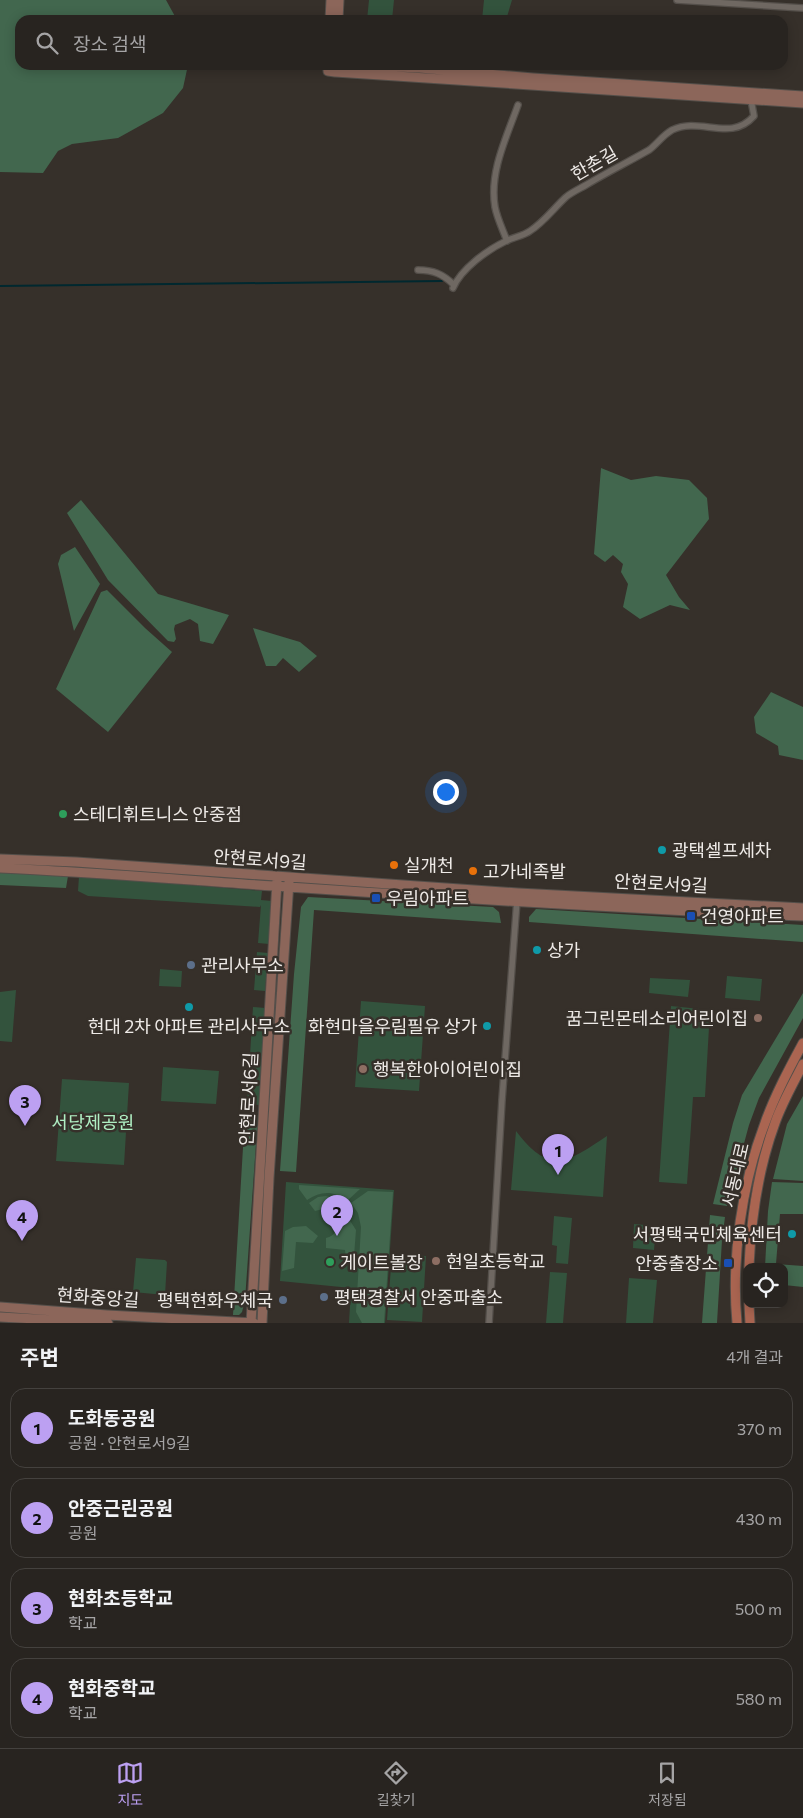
<!DOCTYPE html>
<html lang="ko">
<head>
<meta charset="utf-8">
<style>
  :root { --surface:#282420; --page:#34302d; --text:#f1f3f6; --muted:#a5a4a5; --line:#44413e; --accent:#bca0f2 }
  body { margin:0; font-family:Commissioner,"Noto Sans KR",sans-serif; background:var(--page); color:var(--text) }
  .controls { position:absolute; right:15px; bottom:15px; display:grid; overflow:hidden; border-radius:10px; box-shadow:0 2px 12px #0003 }
  .controls button { width:45px; height:45px; display:grid; place-items:center; padding:0; border:0; border-bottom:1px solid var(--line); background:var(--surface); color:var(--text); font:25px sans-serif }
  .you { position:absolute; left:445px; top:791px; width:18px; height:18px; margin:-12px; border:4px solid #fff; border-radius:50%; background:#1a73e8; box-shadow:0 0 0 8px #1a73e833 }
  .badge { display:grid; place-items:center; width:32px; height:32px; border-radius:50%; background:var(--accent); color:#111; font-size:16px; font-weight:700 }
  .pin { position:absolute; translate:-50% -41px; filter:drop-shadow(0 1px 2px #0008) }
  .pin::after { content:''; position:absolute; top:26px; width:18px; height:15px; background:inherit; clip-path:polygon(0 0,100% 0,50% 100%) }
  .list { margin:0; padding:0; list-style:none }
  h2 { display:flex; justify-content:space-between; align-items:center; height:65px; margin:0; padding:0 20px; font-size:21px }
  h2 small { font-size:16px; font-weight:400; color:var(--muted) }
  .list li { display:grid; grid-template-columns:32px 1fr auto; gap:15px; align-items:center; box-sizing:border-box; height:80px; margin:0 10px 10px; padding:0 10px; border:1px solid var(--line); border-radius:15px }
  .list b { display:block; font-size:19px; white-space:nowrap }
  .list p { margin:0; font-size:16px; white-space:nowrap; color:var(--muted) }
  .list em { font-size:16px; font-style:normal; color:var(--muted) }
  .icon { flex:none; width:28px; height:28px; fill:none; stroke:currentColor; stroke-width:2; stroke-linecap:round; stroke-linejoin:round }
  .map { position:relative; flex:none; width:803px; height:1323px; overflow:hidden }
  .search { position:absolute; background:var(--surface); box-shadow:0 2px 12px #0003; left:15px; right:15px; top:15px; height:55px; display:flex; align-items:center; gap:12px; box-sizing:border-box; padding:0 18px; border-radius:15px; color:var(--muted); font-size:19px }
  .sheet { height:425px; background:var(--surface) }
  nav { display:flex; justify-content:space-around; align-items:center; box-sizing:border-box; height:70px; border-top:1px solid var(--line); background:var(--surface); font-size:14px; color:var(--muted) }
  nav a { display:grid; justify-items:center; gap:2px }
  nav .on { color:var(--accent) }
  .map>svg:first-child { display:block }
  .green { fill:#33533d }
  .forest { fill:#42674e }
  .lines { fill:none; stroke-linecap:round; stroke-linejoin:round }
  .stream { stroke:#00282f; stroke-width:2 }
  .street-casing { stroke:#544f4a; stroke-width:8 }
  .secondary-casing { stroke:#544f4a; stroke-width:11 }
  .primary-casing { stroke:#544f4a; stroke-width:11 }
  .street { stroke:#6f6862; stroke-width:5.5 }
  .secondary { stroke:#8c665a; stroke-width:9 }
  .primary { stroke:#aa6551; stroke-width:9 }
  .leisure-dot { fill:#2e9e5b; stroke:#36302a; stroke-width:2 }
  .culture-dot { fill:#0f9aa8; stroke:#36302a; stroke-width:2 }
  .food-dot { fill:#e8710a; stroke:#36302a; stroke-width:2 }
  .transit-dot { fill:#1a4fb4; stroke:#36302a; stroke-width:2 }
  .service-dot { fill:#5c6f8a; stroke:#36302a; stroke-width:2 }
  .education-dot { fill:#8d6e63; stroke:#36302a; stroke-width:2 }
  .labels { text-anchor:middle; dominant-baseline:central; stroke-width:5; stroke-linejoin:round; paint-order:stroke }
  .street-label { font-size:18px; fill:#eeeae7; stroke:#36302a }
  .poi-label { font-size:18px; fill:#eeeae7; stroke:#36302a; text-anchor:start }
  .park-label { font-size:18px; fill:#afefc3; stroke:#36302a }
</style>
</head>
<body>
<div class="map">
<svg width="803" height="1323" viewBox="0 0 803 1323">
  <rect width="100%" height="100%" fill="#36302a"/>
  <!-- green -->
  <path class="green" d="M 369,0 L 394,0 L 392,20 L 367,20 Z
    M 484,0 L 512,0 L 506,20 L 482,20 Z
    M 79,876 L 262,891 L 261,900 L 272,901 L 269,944 L 258,943 L 261,905 L 260,907 L 88,896 L 78,891 Z
    M 257,952 L 268,953 L 265,991 L 254,990 Z
    M 160,969 L 182,971 L 181,987 L 159,986 Z
    M 727,976 L 762,979 L 760,1001 L 725,998 Z
    M 650,978 L 690,980 L 688,997 L 649,993 Z
    M 16,990 L 12,1042 L 0,1041 L 0,992 Z
    M 361,1001 L 425,1006 L 419,1091 L 355,1087 Z
    M 671,1006 L 710,1010 L 705,1097 L 693,1097 L 687,1184 L 659,1182 Z
    M 253,1007 L 265,1008 L 260,1105 L 247,1104 Z
    M 163,1067 L 219,1071 L 216,1104 L 161,1101 Z
    M 62,1079 L 129,1083 L 124,1165 L 56,1161 Z
    M 516,1131 C 550,1176 568,1162 607,1136 L 603,1197 L 511,1190 Z
    M 286,1182 L 394,1190 L 385,1323 L 349,1323 L 351,1288 L 280,1281 Z
    M 554,1216 L 572,1218 L 568,1264 L 556,1263 L 557,1246 L 552,1245 Z
    M 634,1224 L 656,1226 L 654,1250 L 633,1248 Z
    M 392,1254 L 426,1256 L 422,1322 L 387,1320 Z
    M 136,1258 L 165,1260 L 167,1262 L 165,1295 L 133,1292 Z
    M 550,1272 L 567,1273 L 563,1323 L 546,1323 Z
    M 629,1278 L 657,1280 L 653,1323 L 626,1323 Z"/>
  <!-- forest -->
  <path class="forest" d="M 0,0 L 166,0 L 177,20 L 20,20 L 20,65 L 188,65 L 183,88 L 163,113 L 118,138 L 72,144 L 58,151 L 43,173 L 0,172 Z
    M 601,468 L 631,480 L 656,476 L 689,480 L 707,498 L 709,519 L 666,575 L 679,597 L 690,610 L 670,605 L 640,619 L 623,607 L 628,584 L 621,572 L 623,564 L 613,555 L 605,562 L 594,554 Z
    M 81,500 L 158,594 L 229,615 L 213,644 L 200,641 L 198,624 L 190,619 L 175,625 L 174,629 L 176,639 L 174,642 L 168,641 L 108,580 L 67,513 Z
    M 75,547 L 100,584 L 74,631 L 58,564 L 61,555 Z
    M 107,590 L 145,628 L 172,652 L 108,732 L 56,689 L 101,592 Z
    M 253,628 L 300,642 L 317,656 L 299,672 L 283,658 L 276,666 L 266,666 Z
    M 771,692 L 803,707 L 803,760 L 779,755 L 778,746 L 756,733 L 754,717 Z
    M 0,871 L 68,876 L 66,888 L 0,885 Z
    M 308,897 L 493,907 L 499,912 L 501,923 L 314,910 L 296,1172 L 280,1171 L 294,974 L 301,907 Z
    M 536,909 L 803,925 L 803,942 L 529,922 L 529,917 Z
    M 803,993 L 803,1018 L 759,1098 L 749,1125 L 727,1206 L 713,1204 L 733,1123 L 742,1095 Z
    M 803,1096 L 803,1181 L 773,1179 L 787,1124 Z
    M 245,1114 L 258,1115 L 245,1300 L 242,1312 L 239,1315 L 233,1315 Z
    M 772,1182 L 803,1183 L 803,1214 L 780,1214 L 776,1264 L 803,1266 L 803,1287 L 784,1285 L 784,1267 L 765,1267 L 768,1211 Z
    M 299,1185 L 360,1189 L 347,1201 C 333,1190 321,1191 307,1200 L 299,1189 Z
    M 368,1191 L 393,1192 L 384,1323 L 362,1323 L 356,1312 L 361,1227 L 358,1213 L 351,1203 Z
    M 326,1196 L 338,1199 L 344,1203 L 332,1213 L 323,1209 L 315,1211 L 309,1203 L 318,1197 Z
    M 345,1213 L 356,1230 L 354,1256 L 350,1256 L 350,1258 L 346,1259 L 345,1250 L 326,1248 L 326,1238 C 337,1235 339,1227 338,1217 Z
    M 710,1215 L 725,1217 L 722,1240 L 717,1323 L 702,1323 Z
    M 306,1226 L 318,1236 L 313,1243 L 296,1242 L 294,1268 L 282,1271 L 285,1231 L 293,1227 Z"/>
  <g class="lines">
    <!-- stream -->
    <path class="stream" d="M 0,286 L 442,281"/>
    <!-- street casing -->
    <g class="street-casing">
      <path id="street" d="M 677,0 L 803,8
        M 507,241 C 503,230 497,218 495,207 C 489,172 507,136 518,105
        M 418,270 C 433,270 443,274 454,285
        M 453,288 C 461,269 487,250 506,241 C 514,237 523,236 530,231 C 544,222 554,208 566,197 C 572,192 579,189 586,185 C 606,173 628,162 649,150 C 657,144 663,135 672,130 C 701,116 730,143 754,116 L 751,100
        M 489,1323 L 502,1100 L 517,900"/>
    </g>
    <!-- secondary casing -->
    <g class="secondary-casing">
      <path id="secondary" d="M 330,20 L 331,0
        M 338,20 L 339,0
        M 328,65 L 328,71 L 335,72 L 803,103
        M 351,65 L 420,68 L 533,78 L 803,96
        M 0,859 L 76,862 L 518,893 L 803,908
        M 0,868 C 92,872 183,880 274,886 C 450,898 627,909 803,916
        M 0,1307 L 107,1315 L 254,1323
        M 0,1317 L 108,1323
        M 251,1323 L 277,881
        M 262,1323 L 269,1178 L 289,882"/>
    </g>
    <!-- primary casing -->
    <g class="primary-casing">
      <path id="primary" d="M 749,1267 C 751,1219 758,1169 775,1123 C 782,1103 793,1084 803,1064
        M 749,1304 L 750,1323
        M 737,1323 C 731,1259 742,1183 765,1123 C 775,1095 789,1069 803,1043"/>
    </g>
    <!-- street -->
    <use href="#street" class="street"/>
    <!-- secondary -->
    <use href="#secondary" class="secondary"/>
    <!-- primary -->
    <use href="#primary" class="primary"/>
  </g>
  <!-- markers -->
  <g class="leisure-dot">
    <circle cx="63" cy="814" r="5"/>
    <circle cx="330" cy="1262" r="5"/>
  </g>
  <g class="culture-dot">
    <circle cx="662" cy="850" r="5"/>
    <circle cx="537" cy="950" r="5"/>
    <circle cx="189" cy="1007" r="5"/>
    <circle cx="487" cy="1026" r="5"/>
    <circle cx="792" cy="1234" r="5"/>
  </g>
  <g class="food-dot">
    <circle cx="394" cy="865" r="5"/>
    <circle cx="473" cy="871" r="5"/>
  </g>
  <g class="transit-dot">
    <rect x="371" y="893" width="10" height="10" rx="2.5"/>
    <rect x="686" y="911" width="10" height="10" rx="2.5"/>
    <rect x="723" y="1258" width="10" height="10" rx="2.5"/>
  </g>
  <g class="service-dot">
    <circle cx="191" cy="965" r="5"/>
    <circle cx="324" cy="1297" r="5"/>
    <circle cx="283" cy="1300" r="5"/>
  </g>
  <g class="education-dot">
    <circle cx="758" cy="1018" r="5"/>
    <circle cx="363" cy="1069" r="5"/>
    <circle cx="436" cy="1261" r="5"/>
  </g>
  <g class="labels">
    <!-- street labels -->
    <g class="street-label">
      <text transform="translate(594 163) rotate(-30)">한촌길</text>
      <text transform="translate(260 859) rotate(4)">안현로서9길</text>
      <text transform="translate(661 883) rotate(3)">안현로서9길</text>
      <text transform="translate(248 1099) rotate(-87)">안현로서6길</text>
      <text transform="translate(735 1175) rotate(-77)">서동대로</text>
      <text transform="translate(98 1297) rotate(4)">현화중앙길</text>
    </g>
    <!-- poi labels -->
    <g class="poi-label">
      <text x="73" y="814">스테디휘트니스 안중점</text>
      <text x="672" y="850">광택셀프세차</text>
      <text x="404" y="865">실개천</text>
      <text x="483" y="871">고가네족발</text>
      <text x="386" y="898">우림아파트</text>
      <text x="701" y="916">건영아파트</text>
      <text x="547" y="950">상가</text>
      <text x="201" y="965">관리사무소</text>
      <text x="748" y="1018" text-anchor="end">꿈그린몬테소리어린이집</text>
      <text x="189" y="1026" text-anchor="middle">현대 2차 아파트 관리사무소</text>
      <text x="477" y="1026" text-anchor="end">화현마을우림필유 상가</text>
      <text x="373" y="1069">행복한아이어린이집</text>
      <text x="782" y="1234" text-anchor="end">서평택국민체육센터</text>
      <text x="446" y="1261">현일초등학교</text>
      <text x="340" y="1262">게이트볼장</text>
      <text x="718" y="1263" text-anchor="end">안중출장소</text>
      <text x="334" y="1297">평택경찰서 안중파출소</text>
      <text x="273" y="1300" text-anchor="end">평택현화우체국</text>
    </g>
    <!-- park labels -->
    <g class="park-label">
      <text x="93" y="1122">서당제공원</text>
    </g>
  </g>
</svg>
<div class="controls">
<button><svg class="icon" aria-label="locate" viewBox="0 0 24 24"><circle cx="12" cy="12" r="6"/><path d="M12 2v4M12 18v4M2 12h4M18 12h4"/></svg></button>
</div>
<div class="you"></div>
<div class="pin badge" style="left:558px;top:1175px">1</div>
<div class="pin badge" style="left:337px;top:1236px">2</div>
<div class="pin badge" style="left:25px;top:1126px">3</div>
<div class="pin badge" style="left:22px;top:1241px">4</div>
<div class="search"><svg class="icon" aria-label="search" viewBox="0 0 24 24"><circle cx="10" cy="10" r="6"/><path d="M15 15l6 6"/></svg>장소 검색</div>
</div>
<section class="sheet">
<h2>주변<small>4개 결과</small></h2>
<ul class="list">
<li><span class="badge">1</span><div><b>도화동공원</b><p>공원 · 안현로서9길</p></div><em>370 m</em></li>
<li><span class="badge">2</span><div><b>안중근린공원</b><p>공원</p></div><em>430 m</em></li>
<li><span class="badge">3</span><div><b>현화초등학교</b><p>학교</p></div><em>500 m</em></li>
<li><span class="badge">4</span><div><b>현화중학교</b><p>학교</p></div><em>580 m</em></li>
</ul>
</section>
<nav>
<a class="on"><svg class="icon" aria-label="map" viewBox="0 0 24 24"><path d="M3 6l6-2 6 2 6-2v14l-6 2-6-2-6 2zM9 4v14M15 6v14"/></svg>지도</a>
<a><svg class="icon" aria-label="directions" viewBox="0 0 24 24"><path d="M12 3l9 9-9 9-9-9zM9 14v-3h6M13 9l2 2-2 2"/></svg>길찾기</a>
<a><svg class="icon" aria-label="saved" viewBox="0 0 24 24"><path d="M7 4h10v16l-5-4-5 4z"/></svg>저장됨</a>
</nav>
</body>
</html>
